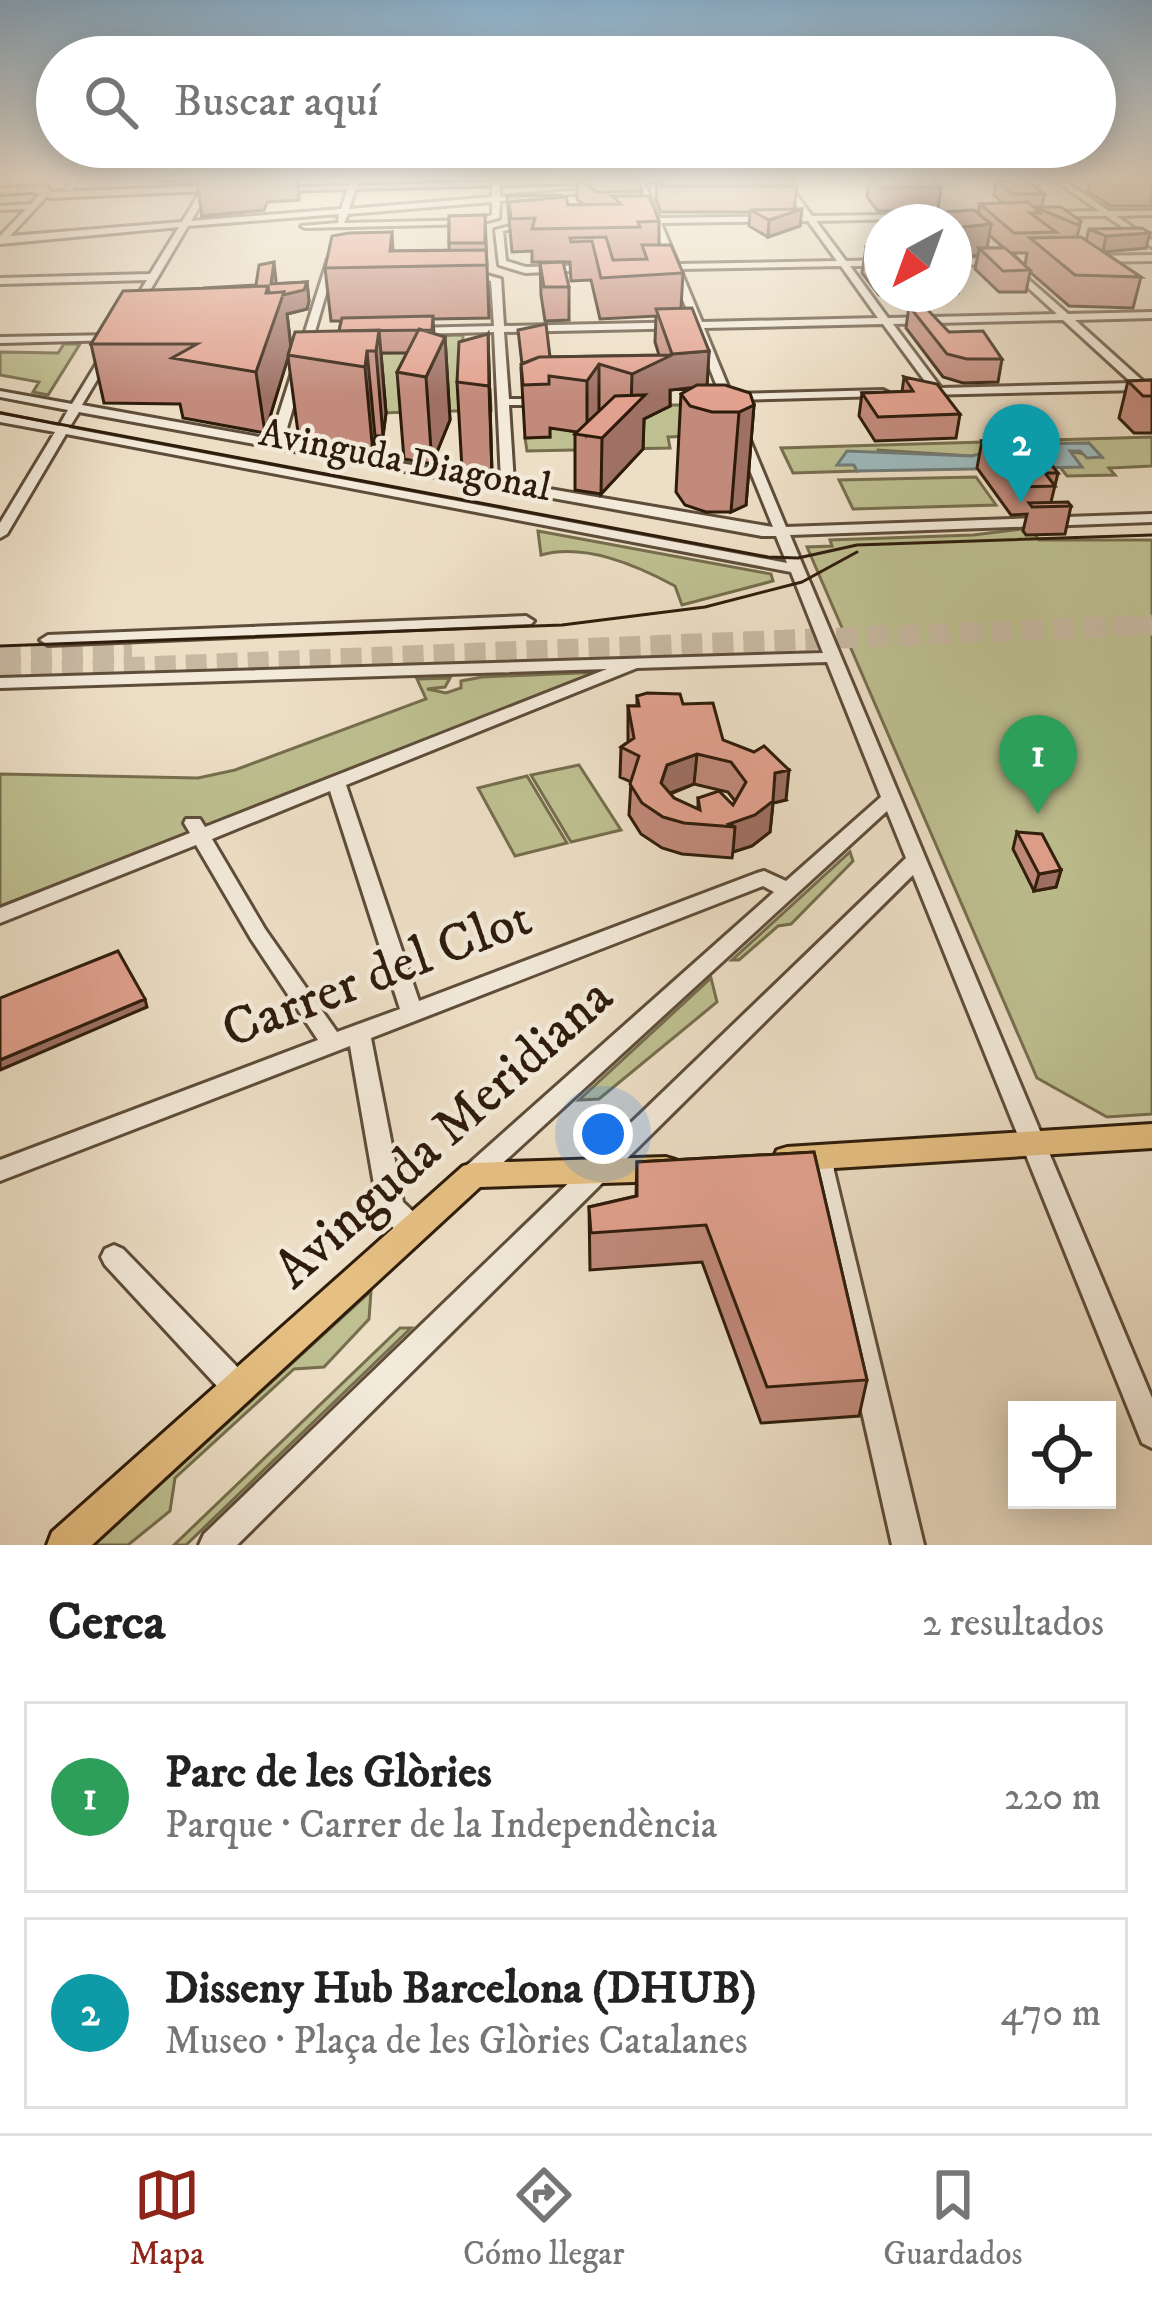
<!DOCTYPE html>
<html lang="es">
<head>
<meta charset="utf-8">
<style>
  :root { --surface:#fff; --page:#f2f2f2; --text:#222; --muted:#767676; --line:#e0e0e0; --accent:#8f2418 }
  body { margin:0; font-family:"IM FELL DW Pica",serif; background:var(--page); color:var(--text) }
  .controls { position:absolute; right:36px; bottom:36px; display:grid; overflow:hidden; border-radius:0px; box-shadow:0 6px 30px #0003 }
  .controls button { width:108px; height:108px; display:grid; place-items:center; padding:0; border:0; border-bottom:3px solid var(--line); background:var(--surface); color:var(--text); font:60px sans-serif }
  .compass { position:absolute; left:864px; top:204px; width:108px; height:108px; border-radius:50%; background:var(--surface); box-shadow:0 6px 30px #0003; rotate:221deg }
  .you { position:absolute; left:603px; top:1134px; width:42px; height:42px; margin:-30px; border:9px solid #fff; border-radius:50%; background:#1a73e8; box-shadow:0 0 0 18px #1a73e833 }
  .badge { display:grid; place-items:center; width:78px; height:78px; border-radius:50%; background:var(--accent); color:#fff; font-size:39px; font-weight:700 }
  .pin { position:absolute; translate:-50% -99px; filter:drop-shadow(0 3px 6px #0008) }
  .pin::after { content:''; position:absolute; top:63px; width:42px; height:36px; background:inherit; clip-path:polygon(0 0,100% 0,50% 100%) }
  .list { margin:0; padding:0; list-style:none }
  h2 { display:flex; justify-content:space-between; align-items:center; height:156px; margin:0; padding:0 48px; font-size:51px }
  h2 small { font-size:39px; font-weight:400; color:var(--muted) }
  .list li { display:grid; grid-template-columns:78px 1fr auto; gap:36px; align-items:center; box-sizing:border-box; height:192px; margin:0 24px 24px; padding:0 24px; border:3px solid var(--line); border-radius:0px }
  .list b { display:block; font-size:45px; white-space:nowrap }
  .list p { margin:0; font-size:39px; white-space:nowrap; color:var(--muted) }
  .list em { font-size:39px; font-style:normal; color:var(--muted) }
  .icon { flex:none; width:66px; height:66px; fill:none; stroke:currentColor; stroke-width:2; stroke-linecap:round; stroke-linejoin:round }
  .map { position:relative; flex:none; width:1152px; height:1545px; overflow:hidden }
  .search { position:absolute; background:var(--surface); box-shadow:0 6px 30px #0003; left:36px; right:36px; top:36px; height:132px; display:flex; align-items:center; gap:30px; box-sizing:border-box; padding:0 42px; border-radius:66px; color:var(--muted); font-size:45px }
  .sheet { height:588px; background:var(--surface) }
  nav { display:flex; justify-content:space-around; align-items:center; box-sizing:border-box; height:168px; border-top:3px solid var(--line); background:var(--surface); font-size:33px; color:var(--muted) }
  nav a { display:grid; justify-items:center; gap:6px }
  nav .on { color:var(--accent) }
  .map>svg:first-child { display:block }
  .green { fill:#bec091; stroke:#766e4e; stroke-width:3 }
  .water { fill:#9dbabe; stroke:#717b76; stroke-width:3 }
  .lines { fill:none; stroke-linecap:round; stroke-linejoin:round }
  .major-tunnel-far1 { stroke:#c7b8a1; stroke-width:16; stroke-dasharray:16 8; stroke-linecap:butt }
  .major-tunnel { stroke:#c7b8a1; stroke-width:21; stroke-dasharray:21 10; stroke-linecap:butt }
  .minor-casing { stroke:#5e4d3a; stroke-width:6 }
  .major-casing { stroke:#2e1c0b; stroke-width:6 }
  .minor { fill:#f3eada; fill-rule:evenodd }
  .major { fill:#e6c083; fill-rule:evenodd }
  .tram { stroke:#2e1c0b; stroke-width:3 }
  .wall { fill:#c28a7b; stroke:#2e1c0b; stroke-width:3; fill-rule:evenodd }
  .shaded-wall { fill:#9e7164; stroke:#2e1c0b; stroke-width:3 }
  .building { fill:#e2a18f; stroke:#2e1c0b; stroke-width:3; fill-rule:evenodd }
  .labels { text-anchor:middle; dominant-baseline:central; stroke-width:9; stroke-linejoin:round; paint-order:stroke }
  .far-street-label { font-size:39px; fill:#2e1c0b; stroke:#f3eada }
  .near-street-label { font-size:54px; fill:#2e1c0b; stroke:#f3eada }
</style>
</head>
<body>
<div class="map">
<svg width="1152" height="1545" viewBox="0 0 1152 1545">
  <rect width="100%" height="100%" fill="#eddfc6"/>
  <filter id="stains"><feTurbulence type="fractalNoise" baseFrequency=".00167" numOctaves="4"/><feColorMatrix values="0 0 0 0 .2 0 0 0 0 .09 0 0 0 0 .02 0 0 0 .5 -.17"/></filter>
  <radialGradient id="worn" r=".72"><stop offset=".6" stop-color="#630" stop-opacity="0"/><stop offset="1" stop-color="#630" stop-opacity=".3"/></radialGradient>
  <!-- green -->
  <path class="green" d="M 463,335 L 461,397 L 490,390 L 491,410 L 303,415 L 343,354 L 433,352 L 434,336 Z
    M 64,344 L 80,344 L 48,395 L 33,392 L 39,382 L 0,375 L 0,352 L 58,353 Z
    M 671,405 L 692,405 L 724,435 L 668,437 L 670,448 L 527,451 L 525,438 L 550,437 L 549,416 L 630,426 Z
    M 1152,437 L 1152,466 L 1109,468 L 1115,475 L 1067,476 L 1060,467 L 1081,466 L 1068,451 L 1101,457 L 1089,443 L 971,456 L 878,450 L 877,456 L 854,465 L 857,471 L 793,473 L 781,448 Z
    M 976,477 L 996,505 L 853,509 L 839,480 Z
    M 1030,528 L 1039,540 L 1152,540 L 1152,1114 L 1107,1117 L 1037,1078 L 807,547 L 832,546 L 830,540 L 973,535 Z
    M 538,531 L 771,574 L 773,581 L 682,605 L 675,586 C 636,565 585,543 541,555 Z
    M 602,672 L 0,906 L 0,774 L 198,778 L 235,770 L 426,699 L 417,679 L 450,678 L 445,687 L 427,689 L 446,693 L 461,688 L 461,681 L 482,677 Z
    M 579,765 L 621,830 L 571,842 L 531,775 Z
    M 527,776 L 567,843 L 515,856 L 478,788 Z
    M 850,852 L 853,861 L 791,924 L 778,926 L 739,960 L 732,960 Z
    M 711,978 L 717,1002 L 599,1099 L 579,1100 Z
    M 371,1291 L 369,1319 L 324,1367 L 294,1369 L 175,1478 L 170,1511 L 128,1545 L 94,1545 Z
    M 400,1328 L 411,1328 L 186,1545 L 174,1545 Z"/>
  <!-- water -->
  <path class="water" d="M 1089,443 L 1102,457 L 1087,458 L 1080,451 L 1070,451 L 1082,467 L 857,471 L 854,465 L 837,465 L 847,451 L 971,456 L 1023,444 Z"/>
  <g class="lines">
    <!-- major-tunnel-far1 -->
    <path class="major-tunnel-far1" d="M 1088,628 L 1152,625"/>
    <!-- major-tunnel -->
    <path class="major-tunnel" d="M 0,658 L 132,653
      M 0,673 L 1152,625"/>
    <!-- minor casing -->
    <g class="minor-casing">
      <path id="minor" d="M 73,179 L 81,179 L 71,190 L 65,190 Z
        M 208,179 L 216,179 L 191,221 L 341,209 L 351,179 L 359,179 L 349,209 L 492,197 L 492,179 L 500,179 L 500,197 L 599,189 L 603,191 L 500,201 L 499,218 L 475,224 L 305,228 L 301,226 L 338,223 L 339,214 L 188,226 L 139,309 L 134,312 L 129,309 L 147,280 L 0,284 L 0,278 L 150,274 L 179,227 L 0,244 L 0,236 L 26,209 L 0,210 L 0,206 L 31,204 L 41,193 L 48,195 L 10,236 L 182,222 ZM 492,202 L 492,215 L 475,220 L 344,223 L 348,214 Z
        M 635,179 L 643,179 L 659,218 L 804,216 L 777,179 L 785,179 L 812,216 L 952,214 L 949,218 L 816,221 L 846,261 L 882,260 L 882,266 L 850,266 L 888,318 L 1057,314 L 1009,270 L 1012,265 L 1068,314 L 1152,312 L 1152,318 L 1075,320 L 1145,383 L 1152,383 L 1152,392 L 1147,394 L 1139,390 L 923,395 L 917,392 L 919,390 L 930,388 L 883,324 L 704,328 L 731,394 L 883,390 L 889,393 L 883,396 L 734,400 L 737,407 L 731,410 L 725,407 L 694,328 L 504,332 L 509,399 L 541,399 L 547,402 L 541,405 L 509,405 L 514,483 L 773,527 L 735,433 L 741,429 L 747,433 L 786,527 L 1152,514 L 1152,522 L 790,535 L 1152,1398 L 1152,1448 L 1142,1443 L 913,875 L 237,1545 L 199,1545 L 204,1534 L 906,858 L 887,811 L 482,1182 L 473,1186 L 464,1182 L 460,1175 L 464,1168 L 774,892 L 763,886 L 371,1038 L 403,1202 L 423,1221 L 427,1229 L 423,1237 C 405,1244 386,1223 378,1207 L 350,1046 L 0,1181 L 0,1160 L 318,1040 L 251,939 L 196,845 L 0,923 L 0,908 L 190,833 L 184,823 L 186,819 L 200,819 L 205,827 L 607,669 L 0,688 L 0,678 L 823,653 L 791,572 L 66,434 L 7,534 L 0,538 L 0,523 L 55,432 L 0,422 L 0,414 L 59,426 L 68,410 L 0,397 L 0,391 L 72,404 L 103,353 L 108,350 L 113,353 L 82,405 L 271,439 L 328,259 L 332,256 L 336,259 L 283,442 L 501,481 L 494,332 L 413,334 L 408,331 L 413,328 L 494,326 L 491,281 L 462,274 L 465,269 L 501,279 L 504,326 L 692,322 L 671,270 L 659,267 L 669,264 L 653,223 L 643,221 L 651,218 ZM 808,221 L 837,261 L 678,264 L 661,223 ZM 841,266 L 878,318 L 702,322 L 680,269 ZM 1063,320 L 1132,383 L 941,388 L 893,324 ZM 79,412 L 762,536 L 776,536 L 787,563 L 69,428 ZM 827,662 L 881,797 L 786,881 L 764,871 L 757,873 L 419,1001 L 346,785 L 637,668 ZM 330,791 L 400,1009 L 337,1032 L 265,929 L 212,839 Z
        M 1053,179 L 1062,179 L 1109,211 L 1152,211 L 1152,215 L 1116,216 L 1152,240 L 1152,247 L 1106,216 L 1046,216 L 1049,212 L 1099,211 Z
        M 529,221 L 532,225 L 503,231 L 506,261 L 526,267 L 595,265 L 598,270 L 525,273 L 499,265 L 495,230 Z
        M 1152,255 L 1152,261 L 1091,262 L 1087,259 L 1091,256 Z
        M 954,259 L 997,258 L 1001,261 L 997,264 L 954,265 Z
        M 115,335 L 120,338 L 119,340 L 0,343 L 0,337 Z
        M 526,616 L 534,621 L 531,624 L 48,645 L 40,640 L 48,635 Z
        M 821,1146 L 830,1149 L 833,1156 L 834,1171 L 924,1545 L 892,1545 L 808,1171 L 809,1156 L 812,1149 Z
        M 114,1245 L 123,1249 L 248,1378 L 252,1388 L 248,1398 L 238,1402 L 228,1398 L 105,1265 L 101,1257 L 105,1249 Z"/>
    </g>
    <!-- major casing -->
    <g class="major-casing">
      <path id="major" d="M 592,179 L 744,179 L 275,191 L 271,188 Z
        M 225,185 L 228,190 L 51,198 L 32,192 L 0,194 L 0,188 L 47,186 L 51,192 Z
        M 1152,1124 L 1152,1148 L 787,1171 L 777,1168 L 773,1159 L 777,1150 L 787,1147 Z
        M 666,1157 L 676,1160 L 681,1169 L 676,1178 L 666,1181 L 480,1187 L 92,1545 L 47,1545 L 52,1532 L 463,1166 L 473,1163 Z"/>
    </g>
    <!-- minor -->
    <use href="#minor" class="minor"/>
    <!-- major -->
    <use href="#major" class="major"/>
    <!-- tram -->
    <path class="tram" d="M 0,413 L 768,557 L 798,558 L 857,545 L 1152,535
      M 0,646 L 562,625 L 705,607 L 802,582 L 857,552"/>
  </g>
  <!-- wall -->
  <path class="wall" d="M 159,179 L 308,179 L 298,180 L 299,200 L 267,202 L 264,210 L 202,216 L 197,182 L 160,182 Z
    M 577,179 L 638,179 L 642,196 L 659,221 L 659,245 L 683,273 L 681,308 L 709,351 L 707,385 L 754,405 L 746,505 L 731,512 L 706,512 L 685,505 L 676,492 L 681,394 L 693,388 L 670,390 L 670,406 L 644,419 L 643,449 L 601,494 L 575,490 L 575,434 L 577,432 L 550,428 L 550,437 L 525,438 L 521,368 L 550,357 L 659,355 L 655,342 L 656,316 L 600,319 L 591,280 L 571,281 L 570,262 L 532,262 L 532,251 L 512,252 L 507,196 L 568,205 L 583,204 L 577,199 Z
    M 657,179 L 792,179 L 797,186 L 794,209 L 800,226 L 768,237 L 749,226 L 750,212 L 661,212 L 656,199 Z
    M 869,179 L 932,179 L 941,187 L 938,210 L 878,211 L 867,197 Z
    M 1009,179 L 1026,179 L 1044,194 L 1042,207 L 1081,221 L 1077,237 L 1086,241 L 1089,229 L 1146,248 L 1102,251 L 1141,277 L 1133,308 L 1069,306 L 1030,272 L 1026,292 L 999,292 L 975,269 L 978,255 L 954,222 L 927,222 L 928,213 L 978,213 L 980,204 L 1003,203 L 994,195 L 997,181 L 1008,181 ZM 989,235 L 1004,248 L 987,248 ZM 1012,253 L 1027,253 L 1025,265 Z
    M 1091,179 L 1152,179 L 1152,206 L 1110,206 L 1088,191 Z
    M 485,215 L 489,318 L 433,319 L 434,334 L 445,337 L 450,420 L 432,464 L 404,459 L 397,372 L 407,353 L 381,353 L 386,413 L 383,436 L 375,436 L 373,453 L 299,440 L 288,357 L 265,433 L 183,418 L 180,404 L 104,403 L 91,344 L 256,285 L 307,282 L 309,301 L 307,309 L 287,314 L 291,346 L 339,331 L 341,321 L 331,321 L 325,268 L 392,232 L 393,251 L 449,250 L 449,216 Z
    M 882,243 L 882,294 L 910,294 L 879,295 L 862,273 L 866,247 Z
    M 954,258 L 962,267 L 958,293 L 954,293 Z
    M 540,263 L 569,287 L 569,320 L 545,321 L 541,295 Z
    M 909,306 L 949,332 L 1002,359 L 998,382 L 963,383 L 943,377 L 906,328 Z
    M 488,334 L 492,474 L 462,469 L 457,382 Z
    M 904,377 L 960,414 L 956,438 L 875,441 L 859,416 L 862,393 L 902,392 Z
    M 1152,380 L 1152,433 L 1134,433 L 1119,418 L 1128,381 Z
    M 982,441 L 1024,448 L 1058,473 L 1051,502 L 1071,506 L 1065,534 L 1026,535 L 1023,531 L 1027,514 L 1011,515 L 977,468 Z
    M 637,696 L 683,704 L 786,800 L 773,803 L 770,832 L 752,846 L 733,852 L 732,858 L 682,854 L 662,848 L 641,834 L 629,815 L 631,782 L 620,777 L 621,747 L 628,742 L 628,706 L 637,706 ZM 694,784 L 728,792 L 735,801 L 733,805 L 698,798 L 698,809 L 674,798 L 670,794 Z
    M 1017,832 L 1061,870 L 1056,887 L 1034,891 L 1013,849 Z
    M 814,1152 L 867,1380 L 859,1416 L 761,1423 L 702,1262 L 590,1270 L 589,1207 L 636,1196 L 637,1162 Z"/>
  <!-- shaded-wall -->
  <path class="shaded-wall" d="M 215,179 L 298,179 L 299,200 L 267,202 L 264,210 L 202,216 L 197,181 Z
    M 802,209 L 800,226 L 768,237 L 769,220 Z
    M 991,224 L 986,254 L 979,248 L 978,255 L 954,257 L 954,228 Z
    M 1150,233 L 1146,248 L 1103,252 L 1106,236 Z
    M 274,262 L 276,281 L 274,296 L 307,282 L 309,301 L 307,309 L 287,314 L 291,348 L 265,433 L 256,372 L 266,293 L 271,284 Z
    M 379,330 L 386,413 L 383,436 L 376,351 Z
    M 488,334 L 492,474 L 489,386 Z
    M 445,337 L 450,420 L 432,464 L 426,377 Z
    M 367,351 L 375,436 L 373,453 L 365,367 Z
    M 709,351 L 707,386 L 670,390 L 670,406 L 644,419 L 643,449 L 601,494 L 602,438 L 631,409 L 632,374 L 672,354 Z
    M 599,364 L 599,416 L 587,434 L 587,381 Z
    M 754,405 L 746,505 L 731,512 L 739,412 Z
    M 697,754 L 694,784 L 665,795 L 661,783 L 667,765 Z
    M 789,770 L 786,800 L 773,803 L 770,832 L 752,846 L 733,852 L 735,827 L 729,824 L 775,773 Z
    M 1061,870 L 1056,887 L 1034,891 L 1039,874 Z
    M 145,999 L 147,1007 L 0,1070 L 0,1060 Z"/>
  <!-- building -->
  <path class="building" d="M 580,179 L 638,179 L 642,191 L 596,192 Z
    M 659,179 L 792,179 L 797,186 L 662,186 Z
    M 873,179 L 932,179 L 941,187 L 881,188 Z
    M 1010,179 L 1026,179 L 1044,194 L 1012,194 L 997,181 L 1010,181 Z
    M 562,195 L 562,197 L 509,202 L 508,206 L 507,196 Z
    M 612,196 L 649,196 L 659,221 L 638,222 L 640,227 L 532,229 L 535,218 L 511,219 L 509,202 L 566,197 L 568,205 L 621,204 Z
    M 1028,202 L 1040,213 L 1030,213 L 1056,232 L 1014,233 L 980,204 Z
    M 1035,207 L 1061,207 L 1081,221 L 1078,225 Z
    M 802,209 L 769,220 L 750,210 Z
    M 974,210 L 991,224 L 954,228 L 954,222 L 937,222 L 928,213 Z
    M 485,215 L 485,243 L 449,243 L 449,216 Z
    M 1142,228 L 1150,233 L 1106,236 L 1089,229 Z
    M 392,232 L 390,251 L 486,250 L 487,265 L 325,268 L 332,236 L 349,233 Z
    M 606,237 L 613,260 L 647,259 L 642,245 L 671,245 L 683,273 L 601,278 L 592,241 L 571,242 L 570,238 Z
    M 1081,237 L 1141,277 L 1075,275 L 1030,238 Z
    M 882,243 L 882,267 L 866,247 Z
    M 979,248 L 1005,248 L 1030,270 L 1003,271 Z
    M 274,262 L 271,284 L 307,282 L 304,290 L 283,295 L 284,292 L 269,293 L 268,286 L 203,288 L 256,285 L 259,265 Z
    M 563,262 L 569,287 L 544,287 L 540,263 Z
    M 268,286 L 266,293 L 284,292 L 256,372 L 172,358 L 197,344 L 91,344 L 123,291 Z
    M 909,306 L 924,306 L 949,332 L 983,331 L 1002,359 L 967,359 L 947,354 Z
    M 692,308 L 709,351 L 672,354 L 656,309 Z
    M 433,316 L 432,330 L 339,331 L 342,318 Z
    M 546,324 L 550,357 L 539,357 L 522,364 L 518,330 Z
    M 419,329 L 445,337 L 426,377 L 397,372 Z
    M 379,330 L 376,351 L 367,351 L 365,367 L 288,355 L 295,332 Z
    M 488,334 L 489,386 L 457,382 L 459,342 Z
    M 672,355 L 632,374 L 599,364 L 587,381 L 549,376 L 549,384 L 523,385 L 521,364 L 539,357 Z
    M 904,377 L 937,384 L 960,414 L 878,417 L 862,393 L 913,391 Z
    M 1152,380 L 1152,396 L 1143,396 L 1128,381 Z
    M 697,385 L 725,385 L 750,393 L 754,405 L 739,412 L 712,412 L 690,406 L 681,394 Z
    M 645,395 L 602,438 L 575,434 L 615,396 Z
    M 1018,440 L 1024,448 L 1037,447 L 1058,473 L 1045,473 L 1055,486 L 1017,487 L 982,441 Z
    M 1068,502 L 1071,506 L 1032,507 L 1029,503 Z
    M 647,693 L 680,694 L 683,704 L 713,703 L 723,740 L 754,752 L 764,746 L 789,770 L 775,773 L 773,801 L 755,815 L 729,824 L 735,827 L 684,823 L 663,817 L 642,803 L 630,784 L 639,756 L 621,747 L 634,738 L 628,706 L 639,706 L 637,696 ZM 697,754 L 731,762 L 746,782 L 733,805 L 719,791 L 698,798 L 700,810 L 674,798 L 661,783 L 667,765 Z
    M 1017,832 L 1042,834 L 1061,870 L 1039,874 Z
    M 118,951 L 145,999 L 0,1060 L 0,998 Z
    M 814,1152 L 867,1380 L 767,1387 L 706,1225 L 591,1233 L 589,1207 L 637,1196 L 637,1162 Z"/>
  <!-- sky -->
  <linearGradient id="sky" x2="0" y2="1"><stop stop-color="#8ab6d7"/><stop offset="0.45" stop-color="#f7f1e5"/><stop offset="1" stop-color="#f7f1e5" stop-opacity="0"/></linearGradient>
  <rect width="1152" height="396" fill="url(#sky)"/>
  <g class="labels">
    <!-- far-street labels -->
    <g class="far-street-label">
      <text transform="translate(405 461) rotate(11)">Avinguda Diagonal</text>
    </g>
    <!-- near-street labels -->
    <g class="near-street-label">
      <text transform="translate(377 975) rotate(-21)">Carrer del Clot</text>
      <text transform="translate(444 1134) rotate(-42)">Avinguda Meridiana</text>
    </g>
  </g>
  <rect width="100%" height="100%" filter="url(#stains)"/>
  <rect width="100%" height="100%" fill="url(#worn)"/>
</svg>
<div class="controls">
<button><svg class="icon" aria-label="locate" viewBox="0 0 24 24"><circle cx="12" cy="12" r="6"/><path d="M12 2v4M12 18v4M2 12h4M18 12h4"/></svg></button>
</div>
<svg class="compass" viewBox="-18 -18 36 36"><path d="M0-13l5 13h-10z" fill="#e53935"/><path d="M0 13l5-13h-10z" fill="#767676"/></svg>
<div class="you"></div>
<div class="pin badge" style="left:1038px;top:814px;background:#2e9e5b">1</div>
<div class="pin badge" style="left:1021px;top:503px;background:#0f9aa8">2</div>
<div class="search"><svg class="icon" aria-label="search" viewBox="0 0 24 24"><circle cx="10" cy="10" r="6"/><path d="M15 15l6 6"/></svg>Buscar aquí</div>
</div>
<section class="sheet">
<h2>Cerca<small>2 resultados</small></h2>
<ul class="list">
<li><span class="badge" style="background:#2e9e5b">1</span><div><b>Parc de les Glòries</b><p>Parque · Carrer de la Independència</p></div><em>220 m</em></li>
<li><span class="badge" style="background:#0f9aa8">2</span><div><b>Disseny Hub Barcelona (DHUB)</b><p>Museo · Plaça de les Glòries Catalanes</p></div><em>470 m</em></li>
</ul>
</section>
<nav>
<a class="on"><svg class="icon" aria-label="map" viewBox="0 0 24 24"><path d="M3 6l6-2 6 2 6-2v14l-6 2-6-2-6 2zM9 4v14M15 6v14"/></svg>Mapa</a>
<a><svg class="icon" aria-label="directions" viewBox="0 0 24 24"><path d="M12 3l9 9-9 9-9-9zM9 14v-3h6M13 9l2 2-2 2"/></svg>Cómo llegar</a>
<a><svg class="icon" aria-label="saved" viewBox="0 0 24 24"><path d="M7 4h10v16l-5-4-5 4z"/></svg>Guardados</a>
</nav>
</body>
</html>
